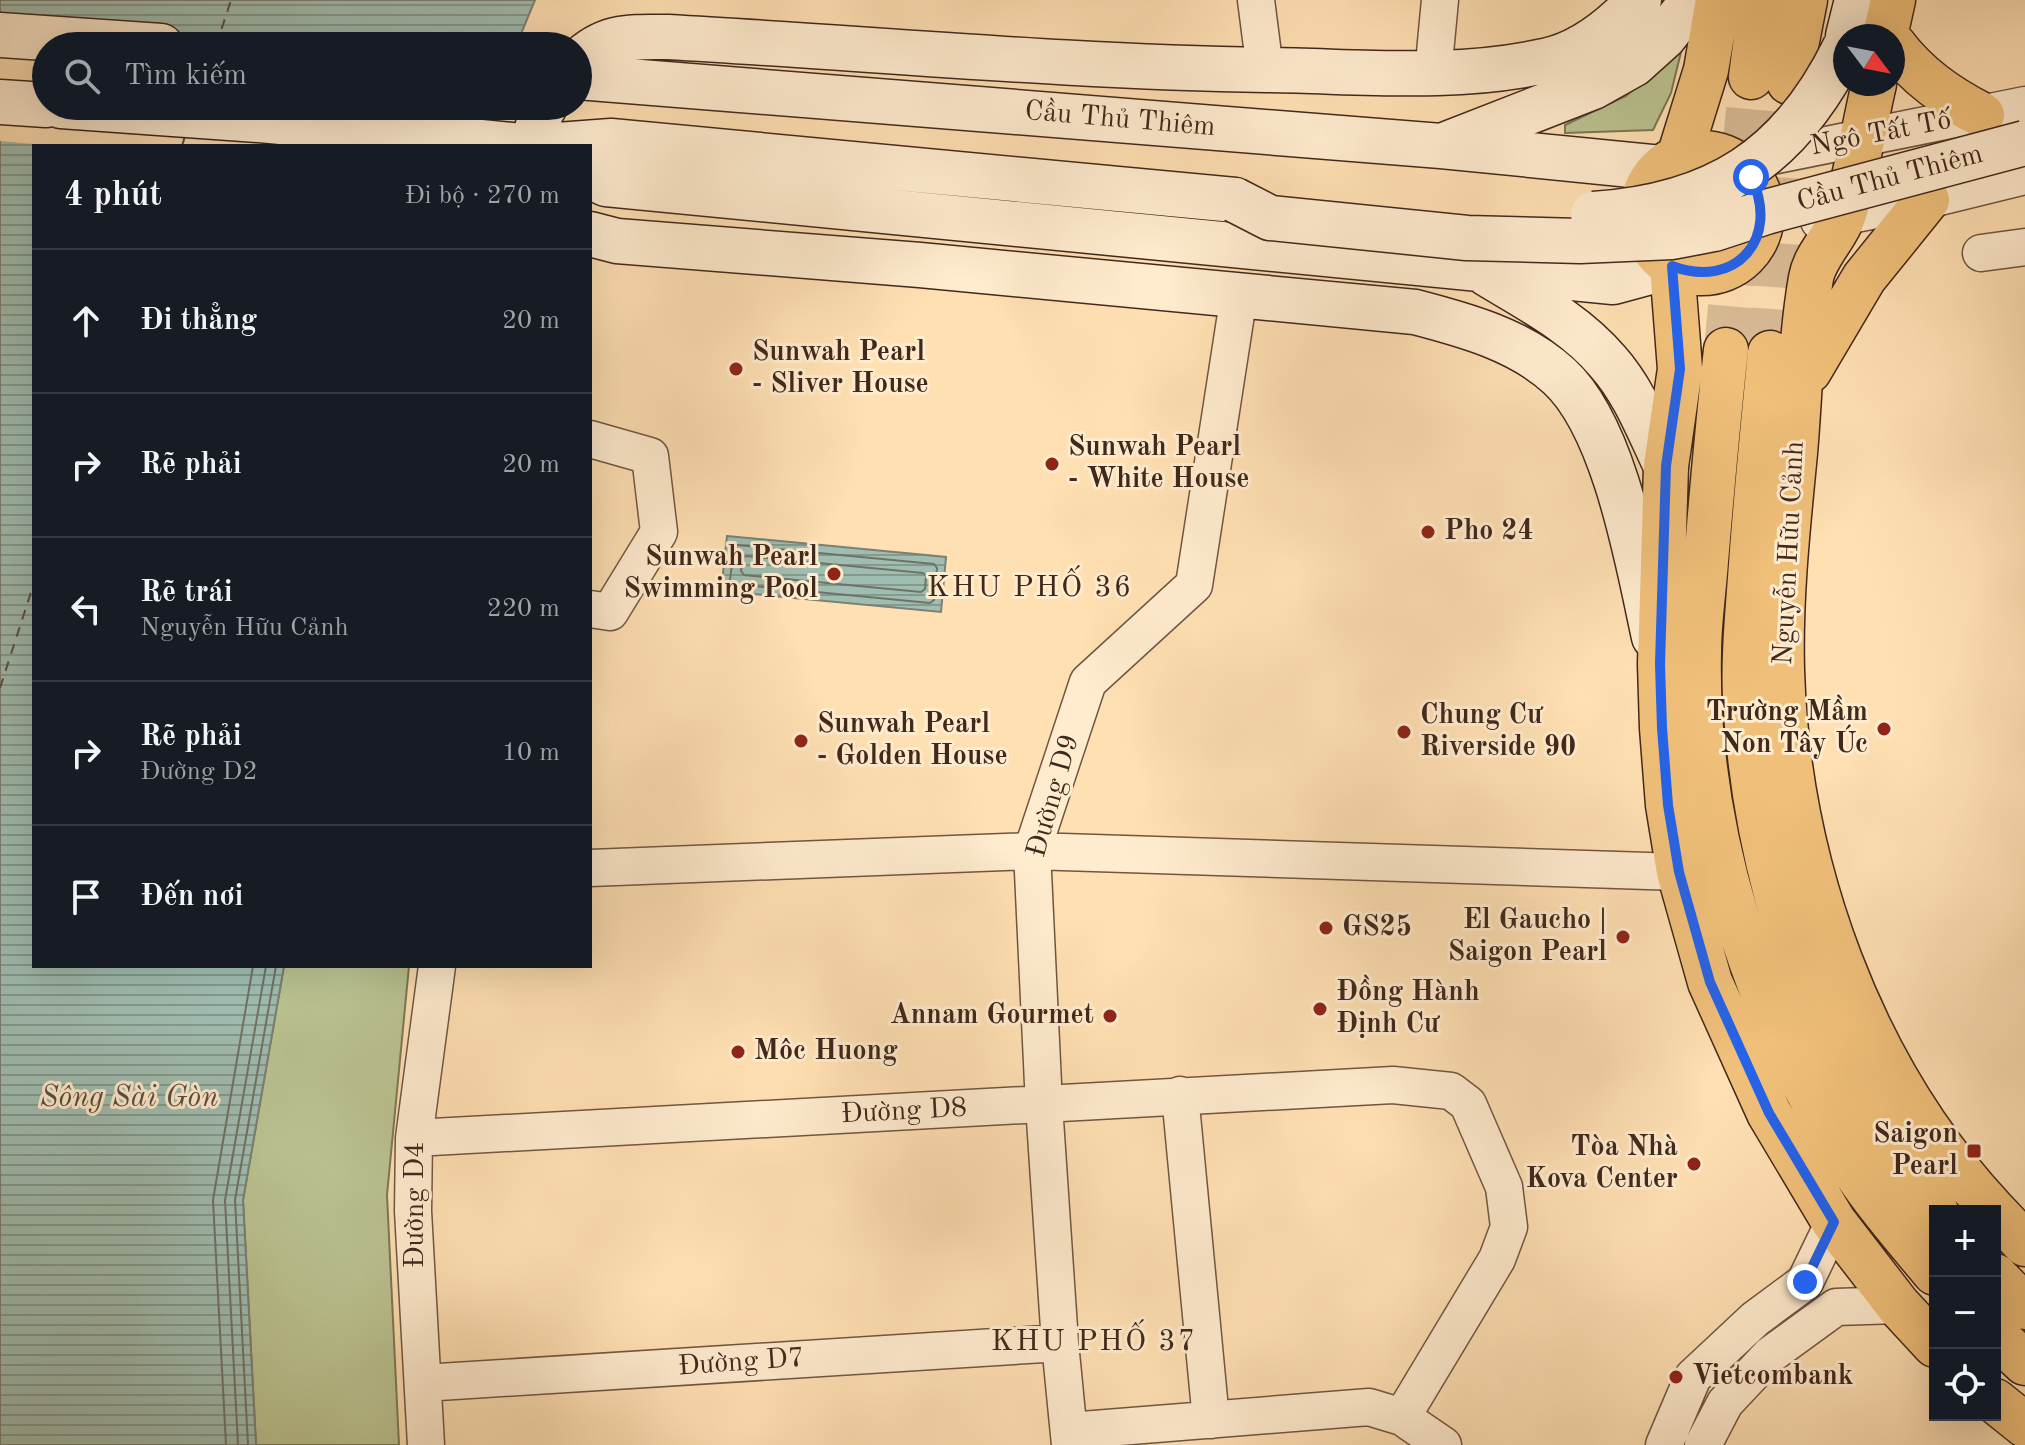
<!DOCTYPE html>
<html lang="vi">
<head>
<meta charset="utf-8">
<style>
  :root { --surface:#171b24; --page:#242831; --text:#f1f3f6; --muted:#9ea1a6; --line:#363941 }
  body { margin:0; font-family:"Old Standard TT",serif; background:var(--page); color:var(--text) }
  .controls { position:absolute; right:24px; bottom:24px; display:grid; overflow:hidden; border-radius:0px; box-shadow:0 8px 32px #0002 }
  .controls button { width:72px; height:72px; display:grid; place-items:center; padding:0; border:0; border-bottom:2px solid var(--line); background:var(--surface); color:var(--text); font:40px sans-serif }
  .compass { position:absolute; left:1833px; top:24px; width:72px; height:72px; border-radius:50%; background:var(--surface); box-shadow:0 8px 32px #0002; rotate:122deg }
  .stop { position:absolute; width:24px; height:24px; margin:-18px; border:6px solid #2563eb; border-radius:50%; background:#fff }
  .stop.end { background:#2563eb; border-color:#fff; box-shadow:0 2px 8px #0008 }
  .list { margin:0; padding:0; list-style:none }
  h2 { display:flex; justify-content:space-between; align-items:center; height:104px; margin:0; padding:0 32px; font-size:34px }
  h2 small { font-size:26px; font-weight:400; color:var(--muted) }
  .list li { display:grid; grid-template-columns:52px 1fr auto; gap:24px; align-items:center; box-sizing:border-box; height:144px; padding:0 32px; border-top:2px solid var(--line) }
  .list b { display:block; font-size:30px; white-space:nowrap }
  .list p { margin:0; font-size:26px; white-space:nowrap; color:var(--muted) }
  .list em { font-size:26px; font-style:normal; color:var(--muted) }
  .icon { flex:none; width:44px; height:44px; fill:none; stroke:currentColor; stroke-width:2; stroke-linecap:round; stroke-linejoin:round }
  .map { position:relative; flex:none; width:2025px; height:1445px; overflow:hidden }
  .search { position:absolute; background:var(--surface); box-shadow:0 8px 32px #0002; left:32px; top:32px; width:560px; height:88px; display:flex; align-items:center; gap:20px; box-sizing:border-box; padding:0 28px; border-radius:44px; color:var(--muted); font-size:30px }
  .panel { position:absolute; background:var(--surface); box-shadow:0 8px 32px #0002; left:32px; top:144px; width:560px; height:824px; border-radius:0px }
  .map>svg:first-child { display:block }
  .green { fill:#bbc391; stroke:#7e7656; stroke-width:2 }
  .water { fill:url(#water-rules); stroke:#7a8175; stroke-width:2 }
  .pier { fill:#ffe0b3 }
  .lines { fill:none; stroke-linecap:round; stroke-linejoin:round }
  .shore { stroke:#707266; stroke-width:2 }
  .ferry { stroke:#594d41; stroke-width:2; stroke-dasharray:10 8; stroke-linecap:butt }
  .primary-tunnel { stroke:#d9bb95; stroke-width:44; stroke-dasharray:44 22; stroke-linecap:butt }
  .street-casing { stroke:#705642; stroke-width:39 }
  .secondary-casing { stroke:#41281c; stroke-width:47 }
  .primary-casing { stroke:#41281c; stroke-width:47 }
  .street { stroke:#ffebce; stroke-width:36 }
  .secondary { stroke:#ffebce; stroke-width:44 }
  .primary { stroke:#f0c07a; stroke-width:44 }
  .secondary-bridge-casing { stroke:#41281c; stroke-width:47; stroke-linecap:butt }
  .secondary-bridge { stroke:#ffebce; stroke-width:44 }
  .route { stroke:#2563eb; stroke-width:10 }
  .poi-dot { fill:#8f2418; stroke:#ffebce; stroke-width:3 }
  .labels { text-anchor:middle; dominant-baseline:central; stroke-width:6; stroke-linejoin:round; paint-order:stroke }
  .street-label { font-size:28px; fill:#41281c; stroke:#ffebce }
  .poi-label { font-size:28px; font-weight:bold; fill:#41281c; stroke:#ffebce; text-anchor:start }
  .neighbourhood-label { font-size:30px; letter-spacing:2px; fill:#41281c; stroke:#ffebce }
  .water-label { font-size:30px; font-style:italic; fill:#594d41; stroke:#ffebce }
</style>
</head>
<body>
<div class="map">
<svg width="2025" height="1445" viewBox="0 0 2025 1445">
  <defs>
    <pattern id="water-rules" width="6" height="5" patternUnits="userSpaceOnUse" patternTransform="scale(2)"><rect width="6" height="5" fill="#a0bdb1"/><path d="M0 2.5h6" fill="none" stroke="#849a8f"/></pattern>
  </defs>
  <rect width="100%" height="100%" fill="#ffe0b3"/>
  <filter id="stains"><feTurbulence type="fractalNoise" baseFrequency=".0025" numOctaves="4"/><feColorMatrix values="0 0 0 0 .2 0 0 0 0 .09 0 0 0 0 .02 0 0 0 .5 -.17"/></filter>
  <radialGradient id="worn" r=".72"><stop offset=".6" stop-color="#630" stop-opacity="0"/><stop offset="1" stop-color="#630" stop-opacity=".3"/></radialGradient>
  <!-- green -->
  <path class="green" d="M 1682,48 L 1671,93 L 1653,130 L 1565,133 L 1565,125 L 1626,96 Z
    M 284,966 L 409,966 L 387,1195 L 399,1445 L 256,1445 L 243,1200 Z"/>
  <!-- water -->
  <path class="water" d="M 0,0 L 535,0 L 516,46 L 46,46 L 46,106 L 476,146 L 34,146 L 34,966 L 284,966 L 243,1200 L 256,1445 L 0,1445 Z
    M 727,536 L 946,557 L 941,612 L 721,591 Z"/>
  <!-- pier -->
  <path class="pier" d="M 0,20 L 357,46 L 46,46 L 46,106 L 496,106 L 481,146 L 56,146 L 0,141 Z"/>
  <g class="lines">
    <!-- shore -->
    <path class="shore" d="M 737,545 L 934,564 L 937,568 L 934,600 L 930,603 L 733,584 L 730,580 L 734,548 Z
      M 746,556 L 923,573 L 926,576 L 925,589 L 921,592 L 744,575 L 741,571 L 743,558 Z
      M 226,1445 L 213,1200 L 253,966
      M 238,1445 L 225,1200 L 266,966
      M 248,1445 L 235,1200 L 276,966"/>
    <!-- ferry -->
    <path class="ferry" d="M 216,46 L 231,0
      M 182,146 L 185,136
      M 0,688 L 34,583"/>
    <!-- primary-tunnel -->
    <path class="primary-tunnel" d="M 1726,350 L 1751,77
      M 1770,353 L 1787,112"/>
    <!-- street casing -->
    <g class="street-casing">
      <path id="street" d="M 1256,0 L 1265,70
        M 1433,74 L 1440,0
        M 1752,160 L 2025,105
        M 1819,221 L 1927,200 L 2025,176
        M 1981,253 L 2025,247
        M 590,439 L 650,456 L 659,532 L 610,612 L 590,609
        M 590,868 L 1032,851 L 1679,872
        M 1180,1095 L 1211,1420
        M 414,1138 L 1393,1085 L 1451,1091 L 1468,1104 L 1504,1187 L 1509,1227 L 1497,1259 L 1402,1417
        M 423,1383 L 1060,1343
        M 1069,1431 L 1369,1407 L 1402,1417 L 1443,1445
        M 426,1445 L 413,1211 L 414,1138 L 437,966
        M 1070,1445 L 1060,1343 L 1044,1105 L 1032,851 L 1088,682 L 1194,585 L 1239,295
        M 1664,1445 L 1693,1377 L 1755,1319 L 1805,1282 L 1834,1222
        M 1703,1445 L 1725,1403 L 1770,1355 L 1836,1307 L 1898,1305"/>
    </g>
    <!-- secondary casing -->
    <g class="secondary-casing">
      <path id="secondary" d="M 0,35 L 161,46
        M 1848,36 L 1857,0
        M 578,62 C 606,34 631,37 668,37 C 867,48 1067,67 1266,70 C 1359,71 1453,81 1544,61 C 1581,54 1613,28 1639,0
        M 578,77 L 1441,146 L 1661,168
        M 0,102 L 46,105
        M 61,106 L 271,121 L 521,146
        M 1447,144 L 1593,87 L 1634,64 L 1664,37 L 1693,0
        M 533,146 L 541,112 L 545,106
        M 544,146 L 611,141 L 1235,200
        M 590,176 L 606,184 L 1613,282 L 1672,266
        M 590,234 L 617,241 L 920,265 L 1415,312 C 1465,325 1520,340 1559,376 C 1615,427 1638,564 1654,637
        M 1487,274 C 1530,300 1575,323 1608,362 C 1634,391 1649,431 1666,466"/>
    </g>
    <!-- primary casing -->
    <g class="primary-casing">
      <path id="primary" d="M 1885,36 L 1893,0
        M 1893,44 C 1917,76 1947,97 1982,115
        M 1751,77 L 1761,0
        M 1789,82 L 1805,0
        M 1874,84 C 1864,127 1857,172 1844,214 C 1837,236 1815,255 1811,278 C 1801,335 1800,395 1795,453 C 1788,525 1780,597 1782,670 C 1788,865 1860,1068 1994,1211
        M1642 213a60 60 0 1 1 120 0a60 60 0 1 1-120 0Z
        M 1679,157 L 1706,70 L 1718,0
        M 1672,266 L 1680,369 L 1666,466 L 1660,664 L 1662,728 L 1668,805 L 1679,872 L 1710,982 L 1769,1113 L 1834,1222 L 1898,1305 L 1935,1345
        M 1726,350 C 1718,420 1712,491 1706,561 C 1704,591 1699,622 1699,652 C 1695,828 1753,1009 1846,1158 C 1872,1199 1904,1236 1935,1273
        M 1770,353 C 1763,423 1756,494 1751,564 C 1748,608 1743,654 1745,697 C 1752,833 1788,966 1851,1086 C 1874,1131 1905,1172 1936,1211
        M 1809,371 L 1864,278 L 1927,200
        M 1995,1212 L 2025,1244
        M 1995,1276 L 2025,1307
        M 1995,1335 L 2025,1363
        M 1995,1401 L 2025,1425"/>
    </g>
    <!-- street -->
    <use href="#street" class="street"/>
    <!-- secondary -->
    <use href="#secondary" class="secondary"/>
    <!-- primary -->
    <use href="#primary" class="primary"/>
    <!-- secondary-bridge casing -->
    <g class="secondary-bridge-casing">
      <path id="secondary-bridge" d="M 1235,200 L 1270,218 L 1467,238 L 1580,241 L 1672,237 L 1714,229 L 1766,212 L 2025,143
        M 1593,214 C 1715,206 1791,158 1845,47"/>
    </g>
    <!-- secondary-bridge -->
    <use href="#secondary-bridge" class="secondary-bridge"/>
  </g>
  <g class="lines">
    <!-- route -->
    <path class="route" d="M 1751,177 C 1781,238 1736,290 1672,266 L 1680,369 L 1666,466 L 1660,664 L 1662,728 L 1668,805 L 1679,872 L 1710,982 L 1769,1113 L 1834,1222 L 1805,1282"/>
  </g>
  <!-- markers -->
  <g class="poi-dot">
    <circle cx="736" cy="369" r="8"/>
    <circle cx="1052" cy="464" r="8"/>
    <circle cx="1428" cy="532" r="8"/>
    <circle cx="834" cy="574" r="8"/>
    <circle cx="1884" cy="729" r="8"/>
    <circle cx="1404" cy="732" r="8"/>
    <circle cx="801" cy="741" r="8"/>
    <circle cx="1326" cy="928" r="8"/>
    <circle cx="1623" cy="937" r="8"/>
    <circle cx="1320" cy="1009" r="8"/>
    <circle cx="1110" cy="1016" r="8"/>
    <circle cx="738" cy="1052" r="8"/>
    <rect x="1966" y="1143" width="16" height="16" rx="4"/>
    <circle cx="1694" cy="1164" r="8"/>
    <circle cx="1676" cy="1377" r="8"/>
  </g>
  <g class="labels">
    <!-- street labels -->
    <g class="street-label">
      <text transform="translate(1120 120) rotate(5)">Cầu Thủ Thiêm</text>
      <text transform="translate(1881 134) rotate(-11)">Ngô Tất Tố</text>
      <text transform="translate(1890 179) rotate(-15)">Cầu Thủ Thiêm</text>
      <text transform="translate(1790 553) rotate(-87)">Nguyễn Hữu Cảnh</text>
      <text transform="translate(1054 796) rotate(-74)">Đường D9</text>
      <text transform="translate(904 1112) rotate(-3)">Đường D8</text>
      <text transform="translate(416 1205) rotate(-90)">Đường D4</text>
      <text transform="translate(741 1363) rotate(-4)">Đường D7</text>
    </g>
    <!-- poi labels -->
    <g class="poi-label">
      <text x="752" y="353">Sunwah Pearl<tspan x="752" dy="32">- Sliver House</tspan></text>
      <text x="1068" y="448">Sunwah Pearl<tspan x="1068" dy="32">- White House</tspan></text>
      <text x="1444" y="532">Pho 24</text>
      <text x="818" y="558" text-anchor="end">Sunwah Pearl<tspan x="818" dy="32">Swimming Pool</tspan></text>
      <text x="1868" y="713" text-anchor="end">Trường Mầm<tspan x="1868" dy="32">Non Tây Úc</tspan></text>
      <text x="1420" y="716">Chung Cư<tspan x="1420" dy="32">Riverside 90</tspan></text>
      <text x="817" y="725">Sunwah Pearl<tspan x="817" dy="32">- Golden House</tspan></text>
      <text x="1607" y="921" text-anchor="end">El Gaucho |<tspan x="1607" dy="32">Saigon Pearl</tspan></text>
      <text x="1342" y="928">GS25</text>
      <text x="1336" y="993">Đồng Hành<tspan x="1336" dy="32">Định Cư</tspan></text>
      <text x="1094" y="1016" text-anchor="end">Annam Gourmet</text>
      <text x="754" y="1052">Môc Huong</text>
      <text x="1958" y="1135" text-anchor="end">Saigon<tspan x="1958" dy="32">Pearl</tspan></text>
      <text x="1678" y="1148" text-anchor="end">Tòa Nhà<tspan x="1678" dy="32">Kova Center</tspan></text>
      <text x="1692" y="1377">Vietcombank</text>
    </g>
    <!-- neighbourhood labels -->
    <g class="neighbourhood-label">
      <text x="1030" y="588">KHU PHỐ 36</text>
      <text x="1094" y="1342">KHU PHỐ 37</text>
    </g>
    <!-- water labels -->
    <g class="water-label">
      <text x="129" y="1098">Sông Sài Gòn</text>
    </g>
  </g>
  <rect width="100%" height="100%" filter="url(#stains)"/>
  <rect width="100%" height="100%" fill="url(#worn)"/>
</svg>
<div class="controls">
<button>+</button>
<button>−</button>
<button><svg class="icon" aria-label="locate" viewBox="0 0 24 24"><circle cx="12" cy="12" r="6"/><path d="M12 2v4M12 18v4M2 12h4M18 12h4"/></svg></button>
</div>
<svg class="compass" viewBox="-18 -18 36 36"><path d="M0-13l5 13h-10z" fill="#e53935"/><path d="M0 13l5-13h-10z" fill="#9ea1a6"/></svg>
<div class="stop" style="left:1751px;top:177px"></div>
<div class="stop end" style="left:1805px;top:1282px"></div>
<div class="search"><svg class="icon" aria-label="search" viewBox="0 0 24 24"><circle cx="10" cy="10" r="6"/><path d="M15 15l6 6"/></svg>Tìm kiếm</div>
<section class="panel">
<h2>4 phút<small>Đi bộ · 270 m</small></h2>
<ul class="list">
<li><svg class="icon" aria-label="ahead" viewBox="0 0 24 24"><path d="M12 20V5M6 11l6-6 6 6"/></svg><div><b>Đi thẳng</b></div><em>20 m</em></li>
<li><svg class="icon" aria-label="right" viewBox="0 0 24 24"><path d="M7 20v-9h11M14 6l5 5-5 5"/></svg><div><b>Rẽ phải</b></div><em>20 m</em></li>
<li><svg class="icon" aria-label="left" viewBox="0 0 24 24"><path d="M17 20v-9H6M10 6l-5 5 5 5"/></svg><div><b>Rẽ trái</b><p>Nguyễn Hữu Cảnh</p></div><em>220 m</em></li>
<li><svg class="icon" aria-label="right" viewBox="0 0 24 24"><path d="M7 20v-9h11M14 6l5 5-5 5"/></svg><div><b>Rẽ phải</b><p>Đường D2</p></div><em>10 m</em></li>
<li><svg class="icon" aria-label="arrive" viewBox="0 0 24 24"><path d="M6 21V4h12l-3 4 3 4H6"/></svg><div><b>Đến nơi</b></div></li>
</ul>
</section>
</div>
</body>
</html>
